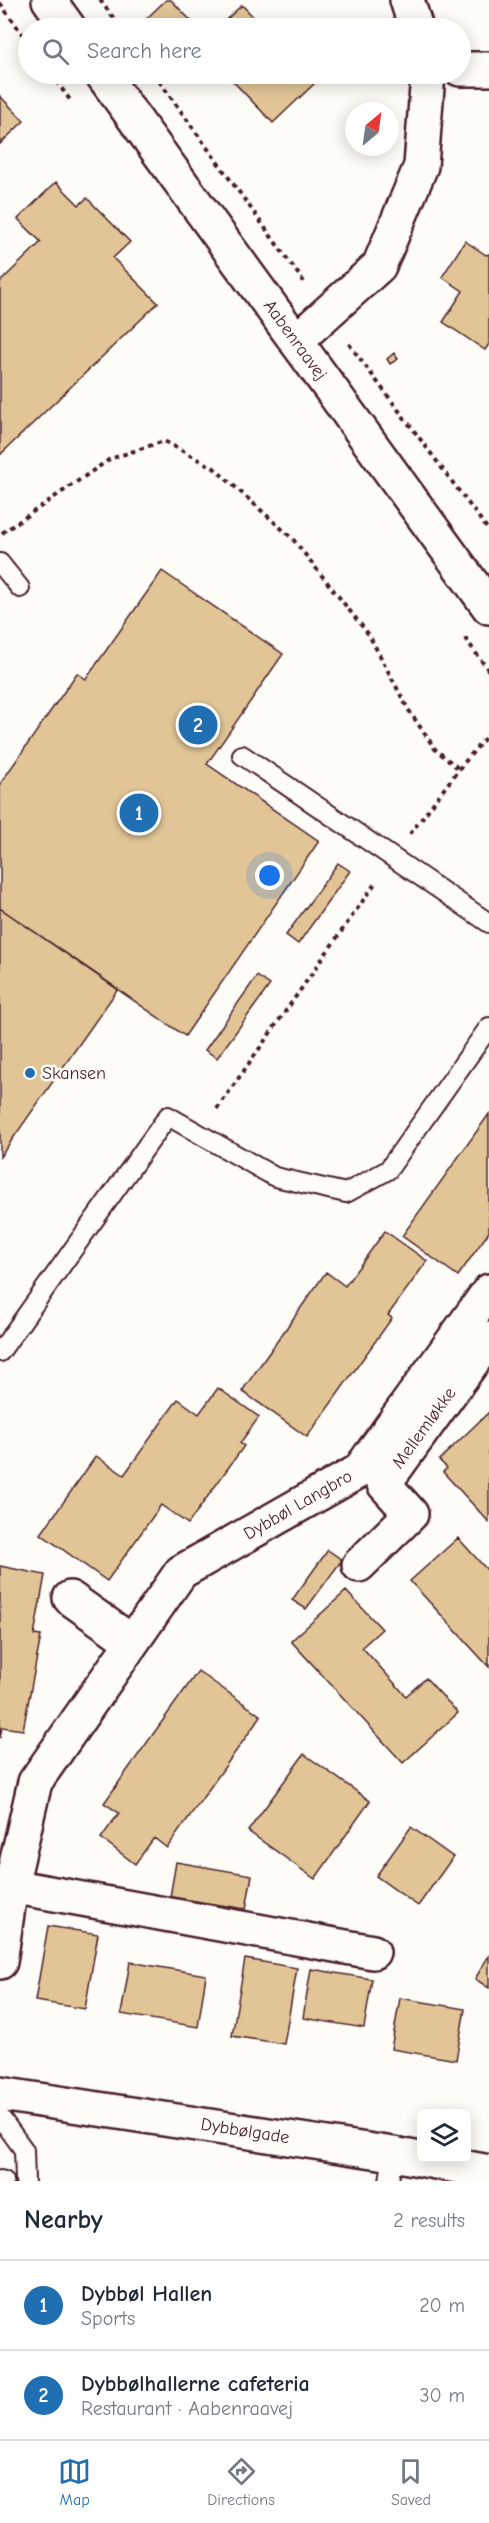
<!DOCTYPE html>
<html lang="en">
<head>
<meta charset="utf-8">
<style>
  :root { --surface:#fff; --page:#f6f6f7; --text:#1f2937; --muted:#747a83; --line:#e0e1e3; --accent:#1f6fb2 }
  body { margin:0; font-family:"Comic Neue",sans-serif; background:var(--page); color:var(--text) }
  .controls { position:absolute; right:18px; bottom:18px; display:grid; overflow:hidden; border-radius:9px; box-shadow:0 3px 15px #0003 }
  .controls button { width:54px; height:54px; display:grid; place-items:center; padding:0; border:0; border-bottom:2px solid var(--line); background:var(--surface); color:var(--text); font:30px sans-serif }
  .compass { position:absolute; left:345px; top:102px; width:54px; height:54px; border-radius:50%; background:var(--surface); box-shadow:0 3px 15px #0003; rotate:29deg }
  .you { position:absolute; left:270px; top:876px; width:21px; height:21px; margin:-15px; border:4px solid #fff; border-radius:50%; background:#1a73e8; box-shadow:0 0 0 9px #1a73e833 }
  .badge { display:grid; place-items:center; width:39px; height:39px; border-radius:50%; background:var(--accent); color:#fff; font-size:20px; font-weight:700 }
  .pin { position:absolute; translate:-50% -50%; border:3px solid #fff; box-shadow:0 2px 6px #0006 }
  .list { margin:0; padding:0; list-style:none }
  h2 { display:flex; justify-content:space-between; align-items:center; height:78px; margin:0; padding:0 24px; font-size:26px }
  h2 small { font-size:20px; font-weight:400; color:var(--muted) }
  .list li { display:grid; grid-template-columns:39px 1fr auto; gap:18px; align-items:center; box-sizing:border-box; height:90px; padding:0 24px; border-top:2px solid var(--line) }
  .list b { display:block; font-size:22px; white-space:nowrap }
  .list p { margin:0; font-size:20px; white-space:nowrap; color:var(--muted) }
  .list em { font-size:20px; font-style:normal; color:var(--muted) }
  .icon { flex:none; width:33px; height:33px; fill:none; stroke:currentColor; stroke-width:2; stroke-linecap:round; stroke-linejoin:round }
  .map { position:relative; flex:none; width:489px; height:2181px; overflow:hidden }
  .search { position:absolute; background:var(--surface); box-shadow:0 3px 15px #0003; left:18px; right:18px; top:18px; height:66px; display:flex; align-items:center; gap:15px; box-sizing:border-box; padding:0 21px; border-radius:33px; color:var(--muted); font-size:22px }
  .sheet { height:258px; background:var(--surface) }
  nav { display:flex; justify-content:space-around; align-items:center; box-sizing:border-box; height:84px; border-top:2px solid var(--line); background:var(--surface); font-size:16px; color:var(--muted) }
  nav a { display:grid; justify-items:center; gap:3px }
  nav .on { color:var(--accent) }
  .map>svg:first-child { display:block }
  .building { fill:#e1c596; stroke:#4a1f2b; stroke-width:1.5 }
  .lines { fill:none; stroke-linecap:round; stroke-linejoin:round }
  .lane-casing { stroke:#4a1f2b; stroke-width:22 }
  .street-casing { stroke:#4a1f2b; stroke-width:38 }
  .secondary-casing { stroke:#4a1f2b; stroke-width:38 }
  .path { stroke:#4a1f2b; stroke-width:4; stroke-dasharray:4.5 4.5; stroke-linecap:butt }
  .lane { stroke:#fdfcf7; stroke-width:18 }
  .street { stroke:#fdfcf7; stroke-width:33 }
  .secondary { stroke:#fdfcf7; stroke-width:33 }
  .poi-dot { fill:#1f6fb2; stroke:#fdfcf7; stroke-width:2 }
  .labels { text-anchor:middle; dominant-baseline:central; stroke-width:5; stroke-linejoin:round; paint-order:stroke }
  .street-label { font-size:18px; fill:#4a1f2b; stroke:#fdfcf7 }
  .poi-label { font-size:18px; fill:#4a1f2b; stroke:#fdfcf7; text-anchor:start }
</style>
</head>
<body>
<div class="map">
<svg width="489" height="2181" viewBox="0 0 489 2181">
  <rect width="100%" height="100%" fill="#fdfcf7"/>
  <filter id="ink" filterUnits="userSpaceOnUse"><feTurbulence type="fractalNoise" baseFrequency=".0167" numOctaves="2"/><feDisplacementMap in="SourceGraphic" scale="12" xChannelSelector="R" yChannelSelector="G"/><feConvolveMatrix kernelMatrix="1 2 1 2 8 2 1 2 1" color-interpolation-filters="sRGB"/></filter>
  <g filter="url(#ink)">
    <!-- building -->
    <path class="building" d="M 166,0 L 171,0 L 198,28 L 157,28 L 147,18 Z
      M 242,5 L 264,28 L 217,28 Z
      M 226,74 L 308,74 L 316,82 L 273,123 Z
      M 0,96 L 24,121 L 0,144 Z
      M 56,182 L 79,205 L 87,198 L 130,242 L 113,258 L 158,303 L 0,455 L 0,282 L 41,242 L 18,219 Z
      M 465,241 L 486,255 L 489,254 L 489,344 L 485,350 L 443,322 L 463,291 L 442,277 Z
      M 394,353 L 398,359 L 390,364 L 387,359 Z
      M 162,571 L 283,654 L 207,764 L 319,841 L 185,1036 L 0,908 L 0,784 L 77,673 L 86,679 Z
      M 338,863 L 350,871 L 298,944 L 286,935 Z
      M 0,908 L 118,989 L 0,1157 Z
      M 257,976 L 270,985 L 217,1058 L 205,1050 Z
      M 489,1114 L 489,1232 L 458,1276 L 402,1236 Z
      M 385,1231 L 427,1261 L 388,1315 L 392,1318 L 307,1437 L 242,1391 L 326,1272 L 345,1286 Z
      M 218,1388 L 259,1417 L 240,1443 L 244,1446 L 188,1524 L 161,1505 L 107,1581 L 41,1534 L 96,1456 L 124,1475 L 178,1399 L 199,1414 Z
      M 489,1412 L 489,1522 L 443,1472 L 447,1468 L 439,1460 Z
      M 458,1538 L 489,1572 L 489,1667 L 410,1581 Z
      M 328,1550 L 342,1560 L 306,1609 L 292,1600 Z
      M 0,1566 L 45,1575 L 34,1635 L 41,1636 L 23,1730 L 2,1727 L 0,1738 Z
      M 346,1591 L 382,1629 L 362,1647 L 406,1696 L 426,1678 L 458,1713 L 403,1763 L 291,1641 Z
      M 198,1671 L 261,1716 L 167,1848 L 154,1838 L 135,1864 L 101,1838 L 119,1813 L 104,1803 Z
      M 304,1754 L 370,1801 L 315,1879 L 248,1831 Z
      M 411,1827 L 453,1857 L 418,1906 L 376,1876 Z
      M 176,1862 L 252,1875 L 246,1909 L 170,1897 Z
      M 48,1926 L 98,1934 L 85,2009 L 35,2001 Z
      M 489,1955 L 489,1988 L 475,1979 Z
      M 245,1959 L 297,1968 L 284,2044 L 232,2036 Z
      M 130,1962 L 206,1975 L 198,2027 L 121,2014 Z
      M 311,1969 L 372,1979 L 364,2028 L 303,2018 Z
      M 400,1998 L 465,2009 L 456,2060 L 391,2049 Z"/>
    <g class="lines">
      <!-- lane casing -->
      <g class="lane-casing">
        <path id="lane" d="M 0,563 L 20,588
          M 242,755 L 489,923
          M 0,1352 L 168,1116 L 275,1177 L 346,1193 L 388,1170 L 489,1027
          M 0,2117 L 24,2150 L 25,2181
          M 0,2180 L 4,2181
          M 389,2181 L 393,2154"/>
      </g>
      <!-- street casing -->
      <g class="street-casing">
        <path id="street" d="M 407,0 L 416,28
          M 460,69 L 489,69
          M 296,341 L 379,266 L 421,166 L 428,74
          M 359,1565 L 411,1514 L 384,1484 L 489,1339
          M 70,1598 L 132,1642
          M 11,1886 L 373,1952
          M 0,1962 L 11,1886 L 35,1782 L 181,1572 L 359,1471 L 489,1291"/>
      </g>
      <!-- secondary casing -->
      <g class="secondary-casing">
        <path id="secondary" d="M 49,0 L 69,28
          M 102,74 L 489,607
          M 0,2094 L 393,2154 L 489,2172"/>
      </g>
      <!-- path -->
      <path class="path" d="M 100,0 L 121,28
        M 0,3 L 28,42
        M 51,74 L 70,100
        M 154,74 L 304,282
        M 349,344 L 489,531
        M 2,533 L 110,459 L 164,441 L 214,468 L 292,538 L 369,635 L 408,709 L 435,749 L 459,769
        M 465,638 L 489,671
        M 410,834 L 459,769 L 489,733
        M 217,1109 L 376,882"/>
      <!-- lane -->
      <use href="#lane" class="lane"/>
      <!-- street -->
      <use href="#street" class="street"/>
      <!-- secondary -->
      <use href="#secondary" class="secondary"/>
    </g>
  </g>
  <!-- markers -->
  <circle class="poi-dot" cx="30" cy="1073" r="6"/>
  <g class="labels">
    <!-- street labels -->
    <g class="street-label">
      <text transform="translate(295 340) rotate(54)">Aabenraavej</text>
      <text transform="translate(424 1428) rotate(-54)">Mellemløkke</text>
      <text transform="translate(298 1505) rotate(-30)">Dybbøl Langbro</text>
      <text transform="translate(245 2131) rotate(9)">Dybbølgade</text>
    </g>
    <!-- poi labels -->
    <g class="poi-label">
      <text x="42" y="1073">Skansen</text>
    </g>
  </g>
</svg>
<div class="controls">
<button><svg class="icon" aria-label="layers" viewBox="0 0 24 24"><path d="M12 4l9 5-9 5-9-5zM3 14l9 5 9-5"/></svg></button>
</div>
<svg class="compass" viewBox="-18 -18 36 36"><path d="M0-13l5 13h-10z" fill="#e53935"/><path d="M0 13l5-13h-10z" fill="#747a83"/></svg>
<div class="you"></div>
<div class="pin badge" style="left:139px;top:813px">1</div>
<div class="pin badge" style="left:198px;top:725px">2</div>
<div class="search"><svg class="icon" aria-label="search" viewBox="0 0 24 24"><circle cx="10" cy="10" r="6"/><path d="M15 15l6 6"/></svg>Search here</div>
</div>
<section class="sheet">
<h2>Nearby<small>2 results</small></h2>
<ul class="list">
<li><span class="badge">1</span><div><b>Dybbøl Hallen</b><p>Sports</p></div><em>20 m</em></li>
<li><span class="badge">2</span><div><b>Dybbølhallerne cafeteria</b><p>Restaurant · Aabenraavej</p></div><em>30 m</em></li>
</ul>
</section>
<nav>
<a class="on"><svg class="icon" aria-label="map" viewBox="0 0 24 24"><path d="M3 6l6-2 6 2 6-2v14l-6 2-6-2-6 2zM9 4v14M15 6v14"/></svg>Map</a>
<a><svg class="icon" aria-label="directions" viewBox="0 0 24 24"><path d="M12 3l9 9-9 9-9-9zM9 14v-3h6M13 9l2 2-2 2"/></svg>Directions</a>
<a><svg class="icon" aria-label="saved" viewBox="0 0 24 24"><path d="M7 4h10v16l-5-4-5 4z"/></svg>Saved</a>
</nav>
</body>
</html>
